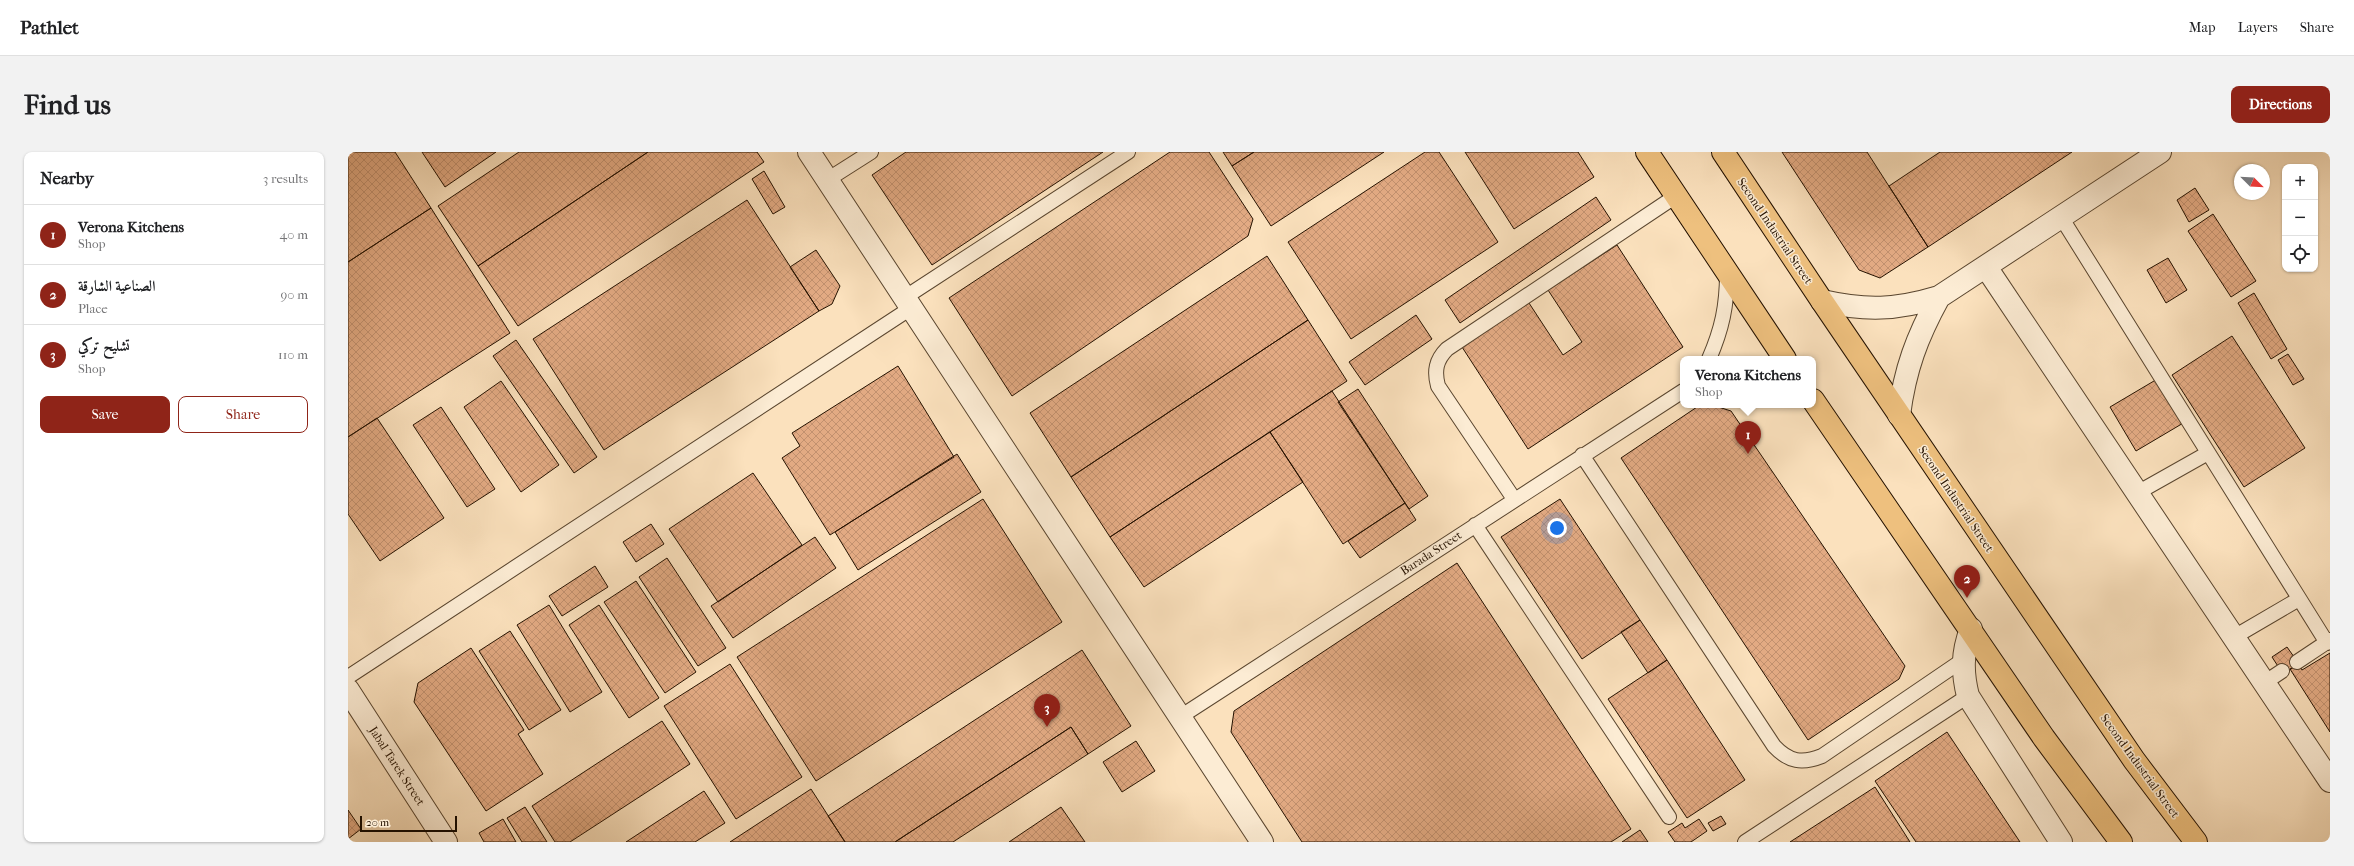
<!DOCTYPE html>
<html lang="en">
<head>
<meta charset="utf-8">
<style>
  :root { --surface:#fff; --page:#f2f2f2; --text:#202124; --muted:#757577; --line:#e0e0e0; --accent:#8f2418 }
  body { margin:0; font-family:"IM FELL French Canon",Amiri,serif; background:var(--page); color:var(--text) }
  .controls { position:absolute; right:12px; top:12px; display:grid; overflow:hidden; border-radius:8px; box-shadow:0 1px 3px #0004 }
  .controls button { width:36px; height:36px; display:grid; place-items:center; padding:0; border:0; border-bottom:1px solid var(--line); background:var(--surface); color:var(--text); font:20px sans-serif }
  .compass { position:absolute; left:1886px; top:12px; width:36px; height:36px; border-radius:50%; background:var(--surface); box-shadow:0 1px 3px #0004; rotate:114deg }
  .scale { position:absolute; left:12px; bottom:10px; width:97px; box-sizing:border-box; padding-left:4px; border:2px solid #251200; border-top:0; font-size:11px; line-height:14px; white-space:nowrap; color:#251200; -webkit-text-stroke:3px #fcecd4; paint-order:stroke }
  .you { position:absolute; left:1209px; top:376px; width:14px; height:14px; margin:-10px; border:3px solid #fff; border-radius:50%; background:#1a73e8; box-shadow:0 0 0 6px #1a73e833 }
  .badge { display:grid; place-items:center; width:26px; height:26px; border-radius:50%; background:var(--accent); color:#fff; font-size:13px; font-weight:700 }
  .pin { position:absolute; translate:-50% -33px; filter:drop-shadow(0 1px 2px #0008) }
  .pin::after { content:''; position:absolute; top:21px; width:14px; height:12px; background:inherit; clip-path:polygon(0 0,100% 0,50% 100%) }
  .popup { position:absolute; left:1332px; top:204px; width:136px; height:52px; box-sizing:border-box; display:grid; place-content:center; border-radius:8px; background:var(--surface); filter:drop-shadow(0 1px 3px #0005); font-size:13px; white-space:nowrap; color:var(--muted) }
  .popup b { font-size:15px; color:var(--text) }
  .popup::after { content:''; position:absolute; left:50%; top:100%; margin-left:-8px; border:8px solid transparent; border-top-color:var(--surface) }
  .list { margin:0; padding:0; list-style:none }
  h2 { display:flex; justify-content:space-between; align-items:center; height:52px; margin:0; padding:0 16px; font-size:17px }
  h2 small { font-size:13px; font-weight:400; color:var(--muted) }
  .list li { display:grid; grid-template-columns:26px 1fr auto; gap:12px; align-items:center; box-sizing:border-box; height:60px; padding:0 16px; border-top:1px solid var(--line) }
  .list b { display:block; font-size:15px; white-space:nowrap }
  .list p { margin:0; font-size:13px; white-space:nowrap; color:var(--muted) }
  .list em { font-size:13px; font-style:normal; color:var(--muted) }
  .actions { display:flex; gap:8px; padding:12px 16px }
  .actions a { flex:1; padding:9px 0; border:1px solid var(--accent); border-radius:8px; text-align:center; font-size:14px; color:var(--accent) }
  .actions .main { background:var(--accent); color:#fff }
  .icon { flex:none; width:22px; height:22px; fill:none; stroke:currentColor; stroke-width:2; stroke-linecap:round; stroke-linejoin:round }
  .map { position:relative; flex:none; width:1982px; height:690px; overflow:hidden; border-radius:8px }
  header { display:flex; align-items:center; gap:24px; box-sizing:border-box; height:56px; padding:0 20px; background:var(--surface); border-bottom:1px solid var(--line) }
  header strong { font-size:19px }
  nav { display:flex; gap:22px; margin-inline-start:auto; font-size:14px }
  .intro { display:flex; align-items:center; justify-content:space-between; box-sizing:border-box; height:96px; padding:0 24px }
  h1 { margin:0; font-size:28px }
  .button { padding:10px 18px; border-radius:8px; background:var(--accent); color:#fff; font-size:14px; font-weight:700 }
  main { display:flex; gap:24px; padding:0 24px }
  aside { flex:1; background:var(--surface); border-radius:8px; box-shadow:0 1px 3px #0004 }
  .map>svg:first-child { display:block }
  .building { fill:url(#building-cross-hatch); stroke:#251200 }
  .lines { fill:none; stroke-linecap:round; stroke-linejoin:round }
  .service-casing { stroke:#5a462f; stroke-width:16 }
  .minor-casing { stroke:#5a462f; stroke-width:24 }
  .primary-casing { stroke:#251200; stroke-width:24 }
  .service { stroke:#fcecd4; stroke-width:14 }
  .minor { stroke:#fcecd4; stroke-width:22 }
  .primary { stroke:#eec07e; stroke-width:22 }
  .labels { text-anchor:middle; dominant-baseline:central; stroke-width:3; stroke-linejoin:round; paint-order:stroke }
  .street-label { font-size:12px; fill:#251200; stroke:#fcecd4 }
</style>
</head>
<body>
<header>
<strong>Pathlet</strong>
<nav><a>Map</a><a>Layers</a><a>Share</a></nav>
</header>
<div class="intro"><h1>Find us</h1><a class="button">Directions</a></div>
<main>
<aside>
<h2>Nearby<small>3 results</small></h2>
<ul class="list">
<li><span class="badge">1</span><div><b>Verona Kitchens</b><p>Shop</p></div><em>40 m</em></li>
<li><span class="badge">2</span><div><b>الصناعية الشارقة</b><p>Place</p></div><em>90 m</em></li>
<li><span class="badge">3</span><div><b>تشليح تركي</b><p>Shop</p></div><em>110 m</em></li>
</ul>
<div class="actions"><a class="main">Save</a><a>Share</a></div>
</aside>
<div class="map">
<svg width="1982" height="690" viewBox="0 0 1982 690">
  <defs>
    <pattern id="building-cross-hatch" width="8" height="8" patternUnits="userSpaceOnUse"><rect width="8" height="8" fill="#e2aa83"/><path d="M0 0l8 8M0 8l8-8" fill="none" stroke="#c2916f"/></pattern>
  </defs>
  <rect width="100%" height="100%" fill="#fbe1bd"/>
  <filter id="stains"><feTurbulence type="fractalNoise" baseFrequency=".005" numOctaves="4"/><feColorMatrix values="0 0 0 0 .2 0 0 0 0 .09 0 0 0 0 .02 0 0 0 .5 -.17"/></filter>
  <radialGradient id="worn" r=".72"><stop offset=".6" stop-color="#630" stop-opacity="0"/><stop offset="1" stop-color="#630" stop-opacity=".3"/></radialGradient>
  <!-- building -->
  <path class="building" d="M 0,0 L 47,0 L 83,56 L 0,110 Z
    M 74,0 L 148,0 L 97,35 Z
    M 171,0 L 300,0 L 130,114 L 90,54 Z
    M 300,0 L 409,0 L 416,10 L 170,174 L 130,114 Z
    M 558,0 L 755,0 L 584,113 L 524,23 Z
    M 822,0 L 861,0 L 905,67 L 900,84 L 664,244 L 601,146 Z
    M 875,0 L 906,0 L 884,14 Z
    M 906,0 L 1036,0 L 923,74 L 884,14 Z
    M 1077,0 L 1091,0 L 1150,90 L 1003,187 L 940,90 Z
    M 1117,0 L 1230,0 L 1246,25 L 1166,77 Z
    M 1434,0 L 1519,0 L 1580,95 L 1532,126 L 1511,118 Z
    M 1592,0 L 1724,0 L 1580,95 L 1541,34 Z
    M 416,19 L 437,55 L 425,62 L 404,27 Z
    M 1847,36 L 1861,58 L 1841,70 L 1829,48 Z
    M 1248,45 L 1263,68 L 1112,171 L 1097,148 Z
    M 399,48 L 471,159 L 256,298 L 185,187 Z
    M 83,56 L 162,181 L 0,285 L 0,110 Z
    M 1865,62 L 1908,129 L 1883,145 L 1840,79 Z
    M 1269,93 L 1335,195 L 1180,297 L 1114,195 L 1181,151 L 1215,203 L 1234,190 L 1200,138 Z
    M 468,98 L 492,134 L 484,152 L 471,159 L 442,115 Z
    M 919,104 L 960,168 L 723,325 L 682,261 Z
    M 1820,106 L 1839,138 L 1818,151 L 1799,118 Z
    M 1906,141 L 1939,197 L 1923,207 L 1890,151 Z
    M 1068,163 L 1084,187 L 1017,233 L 1001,210 Z
    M 960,168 L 999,229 L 762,385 L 723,325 Z
    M 1884,184 L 1957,296 L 1896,335 L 1824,223 Z
    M 168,188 L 249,305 L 226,321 L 145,204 Z
    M 1940,202 L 1956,227 L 1945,233 L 1930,208 Z
    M 550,214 L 606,305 L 482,383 L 434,306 L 452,294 L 444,281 Z
    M 1811,226 L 1837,270 L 1788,299 L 1762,255 Z
    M 153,229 L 211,313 L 173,340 L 116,255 Z
    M 1010,237 L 1080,344 L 1061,357 L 990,250 Z
    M 984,239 L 1057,351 L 995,392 L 922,280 Z
    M 1352,253 L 1364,253 L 1383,259 L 1557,514 L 1551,527 L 1460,588 L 1273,306 Z
    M 93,255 L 147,337 L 119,355 L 65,273 Z
    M 29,266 L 96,366 L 32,409 L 0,362 L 0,285 Z
    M 922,280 L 955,330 L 796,435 L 762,385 Z
    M 609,302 L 633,340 L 510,418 L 487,380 Z
    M 405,321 L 454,393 L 370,450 L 321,377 Z
    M 635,347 L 714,470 L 468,629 L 389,505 Z
    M 1212,347 L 1292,468 L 1234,507 L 1153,385 Z
    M 1057,351 L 1068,368 L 1012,406 L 1000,389 Z
    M 303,372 L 316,392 L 288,410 L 275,390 Z
    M 467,385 L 488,416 L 385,486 L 363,454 Z
    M 319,406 L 378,496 L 350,514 L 291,425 Z
    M 1109,411 L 1283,677 L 1263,690 L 954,690 L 883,580 L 886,559 Z
    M 247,414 L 260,435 L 214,464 L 201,444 Z
    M 288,429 L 348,520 L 317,541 L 256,450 Z
    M 201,453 L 254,540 L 222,560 L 169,473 Z
    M 251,453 L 311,546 L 281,566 L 221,473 Z
    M 1292,468 L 1319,508 L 1300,521 L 1273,480 Z
    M 162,479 L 213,558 L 181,578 L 131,499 Z
    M 1939,495 L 1951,512 L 1935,522 L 1924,505 Z
    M 123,496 L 176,578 L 170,582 L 195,622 L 138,659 L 66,550 L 70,531 Z
    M 734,498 L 783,574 L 740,602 L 723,575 L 547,690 L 497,690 L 480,664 Z
    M 1982,501 L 1982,580 L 1942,517 L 1951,512 L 1954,518 Z
    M 1319,508 L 1397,628 L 1339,666 L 1260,547 Z
    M 382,512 L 454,625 L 388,667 L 316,554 Z
    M 314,569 L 342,612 L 222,690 L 207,690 L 184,654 Z
    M 723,575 L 740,602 L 605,690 L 547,690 Z
    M 1599,580 L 1672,690 L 1568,690 L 1527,629 Z
    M 788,589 L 807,619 L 774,640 L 755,610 Z
    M 1527,635 L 1562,690 L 1442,690 Z
    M 463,637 L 497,690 L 382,690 Z
    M 356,639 L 377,671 L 347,690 L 278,690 Z
    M 177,655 L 199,690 L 174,690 L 159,666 Z
    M 713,655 L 737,690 L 661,690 Z
    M 0,658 L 13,677 L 0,687 Z
    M 1373,664 L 1378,672 L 1365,679 L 1360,671 Z
    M 155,667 L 168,690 L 136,690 L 131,681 Z
    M 1351,667 L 1359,679 L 1343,690 L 1327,690 L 1320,680 L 1334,671 L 1337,676 Z
    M 1292,678 L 1300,690 L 1274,690 Z"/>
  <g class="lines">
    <!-- service casing -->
    <g class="service-casing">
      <path id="service" d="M 479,28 L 523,0
        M 1713,65 L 1979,491
        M 556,146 L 780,0
        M 1361,207 C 1374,177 1379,154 1379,121
        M 1234,303 L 1426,594 C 1441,610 1454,612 1474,604 L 1615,508
        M 1789,341 L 1860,301
        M 1166,347 L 1090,234 C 1086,219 1088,208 1099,197 L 1328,44
        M 1127,373 L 1321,665
        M 1886,485 L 1951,447
        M 1949,510 L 1982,488
        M 0,525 L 563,156
        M 1916,531 L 1934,519
        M 832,565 L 1335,239
        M 1397,690 L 1620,544"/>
    </g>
    <!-- minor casing -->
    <g class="minor-casing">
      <path id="minor" d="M 461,0 L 914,690
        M 1638,115 L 1982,629
        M 1474,149 C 1518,159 1548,158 1591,145 L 1812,0
        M 1551,263 C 1557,217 1569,185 1591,145
        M 1623,477 C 1614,501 1614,520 1620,544 L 1713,690
        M 0,538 L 98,690"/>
    </g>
    <!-- primary casing -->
    <g class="primary-casing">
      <path id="primary" d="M 1299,0 L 1437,207
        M 1375,0 L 1474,149 L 1786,608 L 1848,690
        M 1465,248 L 1696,586 L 1773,690"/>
    </g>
    <!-- service -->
    <use href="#service" class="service"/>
    <!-- minor -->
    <use href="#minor" class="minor"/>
    <!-- primary -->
    <use href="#primary" class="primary"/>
  </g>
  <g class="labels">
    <!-- street labels -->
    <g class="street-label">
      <text transform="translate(1427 79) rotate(56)">Second Industrial Street</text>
      <text transform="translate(1608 347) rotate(56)">Second Industrial Street</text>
      <text transform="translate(1083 401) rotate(-33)">Barada Street</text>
      <text transform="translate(49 614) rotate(57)">Jabal Tarek Street</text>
      <text transform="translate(1792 614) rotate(54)">Second Industrial Street</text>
    </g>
  </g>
  <rect width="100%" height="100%" filter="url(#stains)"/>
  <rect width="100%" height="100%" fill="url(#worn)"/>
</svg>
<div class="controls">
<button>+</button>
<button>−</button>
<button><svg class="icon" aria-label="locate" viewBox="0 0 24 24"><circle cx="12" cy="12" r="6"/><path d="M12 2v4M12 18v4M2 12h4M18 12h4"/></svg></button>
</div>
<svg class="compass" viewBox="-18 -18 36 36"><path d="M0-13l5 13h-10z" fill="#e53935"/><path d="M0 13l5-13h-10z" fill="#757577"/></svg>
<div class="scale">20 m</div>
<div class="you"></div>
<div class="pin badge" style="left:1400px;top:302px">1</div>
<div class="popup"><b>Verona Kitchens</b>Shop</div>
<div class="pin badge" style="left:1619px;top:446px">2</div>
<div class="pin badge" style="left:699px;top:575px">3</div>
</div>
</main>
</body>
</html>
